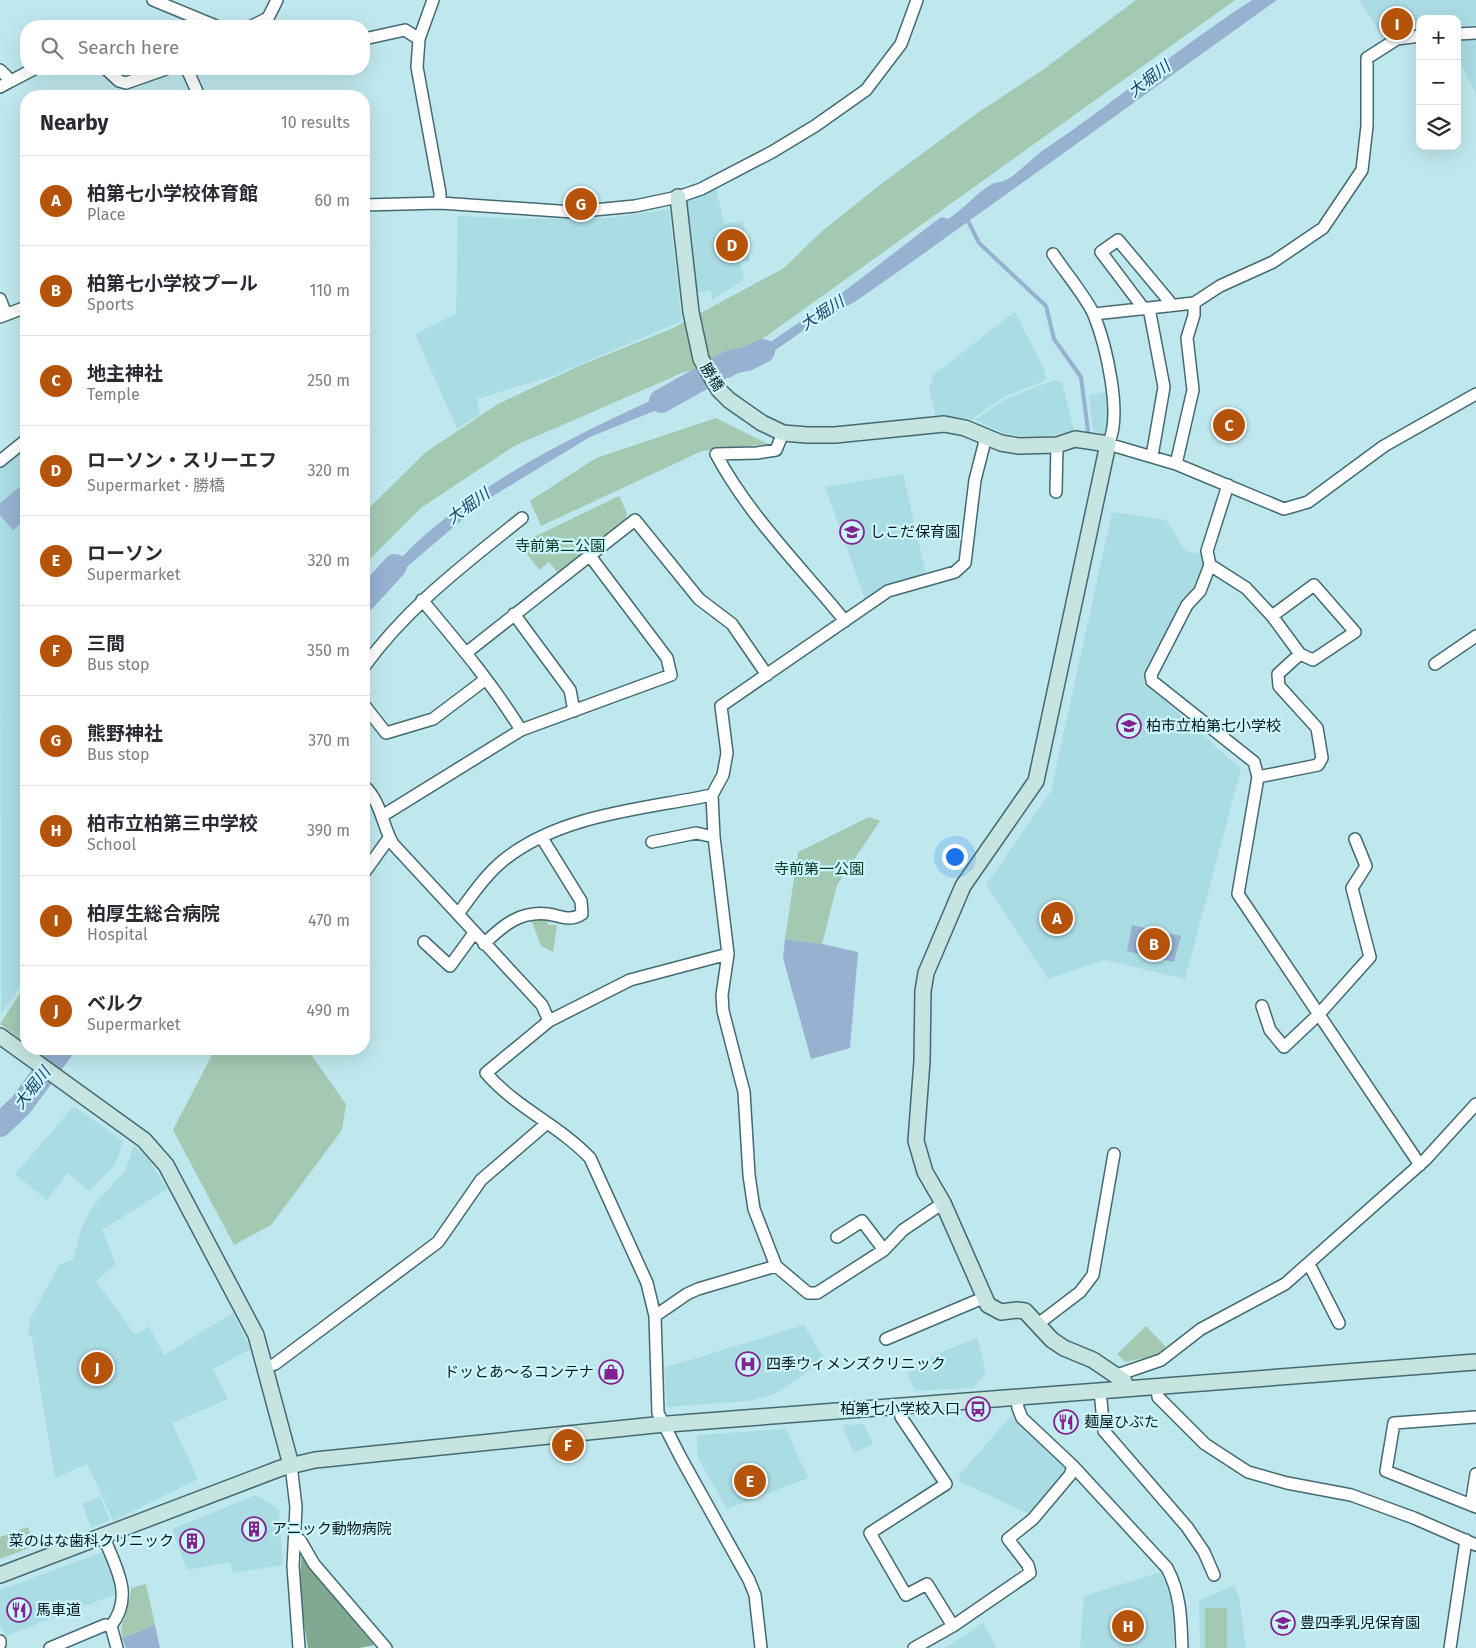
<!DOCTYPE html>
<html lang="en">
<head>
<meta charset="utf-8">
<style>
  :root { --surface:#fff; --page:#f7f7f7; --text:#2b2b33; --muted:#7c7c81; --line:#e1e1e2; --accent:#b45309 }
  body { margin:0; font-family:"Fira Sans","Noto Sans JP",sans-serif; background:var(--page); color:var(--text) }
  .controls { position:absolute; right:15px; top:15px; display:grid; overflow:hidden; border-radius:10px; box-shadow:0 5px 20px #0002 }
  .controls button { width:45px; height:45px; display:grid; place-items:center; padding:0; border:0; border-bottom:1px solid var(--line); background:var(--surface); color:var(--text); font:25px sans-serif }
  .you { position:absolute; left:954px; top:856px; width:18px; height:18px; margin:-12px; border:4px solid #fff; border-radius:50%; background:#1a73e8; box-shadow:0 0 0 8px #1a73e833 }
  .badge { display:grid; place-items:center; width:32px; height:32px; border-radius:50%; background:var(--accent); color:#fff; font-size:16px; font-weight:700 }
  .pin { position:absolute; translate:-50% -50%; border:2px solid #fff; box-shadow:0 1px 5px #0006 }
  .list { margin:0; padding:0; list-style:none }
  h2 { display:flex; justify-content:space-between; align-items:center; height:65px; margin:0; padding:0 20px; font-size:21px }
  h2 small { font-size:16px; font-weight:400; color:var(--muted) }
  .list li { display:grid; grid-template-columns:32px 1fr auto; gap:15px; align-items:center; box-sizing:border-box; height:90px; padding:0 20px; border-top:1px solid var(--line) }
  .list b { display:block; font-size:19px; white-space:nowrap }
  .list p { margin:0; font-size:16px; white-space:nowrap; color:var(--muted) }
  .list em { font-size:16px; font-style:normal; color:var(--muted) }
  .icon { flex:none; width:28px; height:28px; fill:none; stroke:currentColor; stroke-width:2; stroke-linecap:round; stroke-linejoin:round }
  .map { position:relative; flex:none; width:1476px; height:1648px; overflow:hidden }
  .search { position:absolute; background:var(--surface); box-shadow:0 5px 20px #0002; left:20px; top:20px; width:350px; height:55px; display:flex; align-items:center; gap:12px; box-sizing:border-box; padding:0 18px; border-radius:20px; color:var(--muted); font-size:19px }
  .panel { position:absolute; background:var(--surface); box-shadow:0 5px 20px #0002; left:20px; top:90px; width:350px; height:965px; border-radius:20px }
  .map>svg:first-child { display:block }
  .built { fill:#aadce4 }
  .green { fill:#a3c9b3 }
  .forest { fill:#80a992 }
  .water { fill:#97b1d1 }
  .lines { fill:none; stroke-linecap:round; stroke-linejoin:round }
  .stream { stroke:#97b1d1; stroke-width:4 }
  .river { stroke:#97b1d1; stroke-width:24 }
  .street-casing { stroke:#446a70; stroke-width:14 }
  .secondary-casing { stroke:#446a70; stroke-width:18 }
  .street { stroke:#fff; stroke-width:11 }
  .secondary { stroke:#c6e4e0; stroke-width:15 }
  .labels { text-anchor:middle; dominant-baseline:central; stroke-width:4.5; stroke-linejoin:round; paint-order:stroke }
  .street-label { font-size:15px; fill:#08181a; stroke:#ccf6fc }
  .poi-label { font-size:15px; fill:#08181a; stroke:#ccf6fc; text-anchor:start }
  .park-label { font-size:15px; fill:#003721; stroke:#ccf6fc }
  .water-label { font-size:16px; font-style:italic; fill:#1b406b; stroke:#ccf6fc }
</style>
</head>
<body>
<div class="map">
<svg width="1476" height="1648" viewBox="0 0 1476 1648">
  <rect width="100%" height="100%" fill="#bfe8ee"/>
  <!-- built -->
  <path class="built" d="M 1359,0 L 1476,0 L 1476,25 L 1457,26 L 1457,19 L 1420,19 L 1420,30 L 1386,42 Z
    M 1476,38 L 1476,95 L 1457,55 L 1457,39 Z
    M 716,187 L 724,224 L 743,221 L 750,261 L 740,262 L 744,280 L 712,300 L 711,290 L 697,293 L 683,202 Z
    M 669,209 L 682,321 L 553,376 L 477,399 L 480,414 L 457,429 L 415,334 L 456,314 L 458,216 L 525,219 L 610,218 Z
    M 1015,312 L 1044,369 L 1046,380 L 1004,397 L 972,419 L 936,415 L 929,389 L 933,375 Z
    M 1055,380 L 1062,382 L 1074,430 L 1039,439 L 1003,433 L 975,420 L 1005,399 Z
    M 1110,391 L 1109,435 L 1093,431 L 1089,395 Z
    M 23,451 L 26,454 L 26,978 L 1,1014 L 0,468 Z
    M 903,474 L 927,578 L 886,587 L 865,599 L 825,487 Z
    M 1112,512 L 1166,520 L 1186,551 L 1203,554 L 1202,573 L 1198,585 L 1191,594 L 1183,598 L 1143,677 L 1145,683 L 1241,769 L 1185,979 L 1104,960 L 1048,979 L 986,885 L 1051,791 Z
    M 74,1106 L 123,1141 L 115,1165 L 89,1191 L 68,1173 L 47,1200 L 15,1174 Z
    M 134,1146 L 147,1157 L 167,1189 L 102,1230 L 116,1264 L 96,1281 L 135,1335 L 149,1326 L 164,1355 L 233,1313 L 251,1349 L 213,1369 L 228,1399 L 172,1423 L 198,1479 L 113,1521 L 102,1496 L 114,1490 L 102,1495 L 87,1464 L 55,1478 L 32,1338 L 28,1333 L 30,1319 L 59,1265 L 73,1259 L 81,1230 L 92,1207 L 125,1171 Z
    M 804,1325 L 825,1360 L 775,1394 L 749,1401 L 667,1407 L 664,1368 Z
    M 977,1338 L 986,1372 L 973,1388 L 915,1391 L 907,1374 L 939,1353 Z
    M 1011,1416 L 1065,1466 L 1064,1473 L 1033,1516 L 959,1481 L 960,1474 Z
    M 864,1424 L 873,1444 L 854,1453 L 842,1425 Z
    M 786,1429 L 808,1478 L 727,1509 L 698,1458 L 697,1435 Z
    M 256,1495 L 279,1509 L 283,1565 L 233,1573 L 230,1562 L 187,1570 L 172,1529 Z
    M 100,1497 L 110,1520 L 91,1528 L 82,1504 Z
    M 105,1551 L 119,1593 L 5,1636 L 0,1625 L 0,1590 Z
    M 1161,1572 L 1174,1603 L 1174,1648 L 1080,1648 L 1084,1596 Z
    M 1234,1585 L 1239,1597 L 1246,1648 L 1200,1648 L 1199,1601 Z
    M 983,1623 L 997,1648 L 943,1648 L 951,1644 Z"/>
  <!-- green -->
  <path class="green" d="M 1136,0 L 1235,0 L 765,337 L 715,364 L 682,373 L 514,446 L 421,508 L 364,565 L 364,513 L 426,452 L 498,404 L 579,366 L 671,329 L 784,268 L 822,231 L 885,181 L 976,114 L 1044,69 Z
    M 716,418 L 768,444 L 702,451 L 541,526 L 530,501 L 596,458 Z
    M 619,496 L 627,513 L 625,519 L 558,573 L 549,562 L 539,570 L 527,554 L 532,538 Z
    M 869,817 L 880,821 L 837,885 L 822,944 L 785,939 L 798,852 Z
    M 531,919 L 547,919 L 548,925 L 557,925 L 553,952 L 541,946 Z
    M 26,984 L 26,1043 L 0,1024 Z
    M 215,1049 L 307,1049 L 346,1104 L 342,1130 L 271,1225 L 234,1245 L 173,1130 Z
    M 1146,1326 L 1166,1347 L 1159,1355 L 1125,1362 L 1117,1354 Z
    M 28,1527 L 33,1543 L 30,1548 L 0,1559 L 0,1537 Z
    M 146,1584 L 155,1625 L 122,1638 C 119,1621 131,1606 131,1588 Z
    M 1205,1608 L 1227,1608 L 1227,1648 L 1205,1648 Z"/>
  <!-- forest -->
  <path class="forest" d="M 302,1550 L 309,1567 L 374,1645 L 359,1648 L 308,1648 L 299,1593 Z"/>
  <!-- water -->
  <path class="water" d="M 1252,0 L 1277,0 L 909,264 L 856,301 L 804,330 L 760,361 L 729,378 L 722,367 L 766,345 L 838,296 L 941,217 L 948,219 C 964,209 975,194 992,184 C 996,182 1002,182 1006,180 C 1019,173 1030,160 1042,151 C 1114,103 1179,47 1252,0 Z
    M 689,383 L 694,395 L 590,437 L 483,502 L 409,565 L 393,581 L 364,617 L 364,601 C 385,575 406,550 432,529 C 508,465 599,424 689,383 Z
    M 26,482 L 26,519 L 13,530 L 0,515 L 0,503 Z
    M 1132,925 L 1181,936 L 1174,962 L 1127,951 Z
    M 785,939 L 822,944 L 858,952 L 850,1048 L 811,1059 L 783,958 Z
    M 54,1049 L 72,1049 L 58,1070 L 46,1061 Z
    M 29,1085 L 39,1092 L 0,1127 L 0,1115 Z
    M 155,1625 L 160,1648 L 126,1648 L 122,1638 Z"/>
  <g class="lines">
    <!-- stream -->
    <path class="stream" d="M 966,217 L 979,243 L 1046,306 L 1054,339 L 1081,377 L 1088,431"/>
    <!-- river -->
    <path class="river" d="M 661,401 L 731,362 L 747,359 L 763,351
      M 364,600 L 395,566
      M 0,1125 L 21,1105 L 62,1049"/>
    <!-- street casing -->
    <g class="street-casing">
      <path id="street" d="M 153,0 L 216,26
        M 433,0 L 419,39 L 417,67 L 440,193 L 440,203
        M 252,26 L 268,18 L 277,0
        M 1457,34 L 1476,33
        M 364,39 L 405,30 L 419,39
        M 106,69 L 119,81 L 126,83 L 166,69
        M 187,69 L 199,96
        M 0,70 L 11,81 L 0,87
        M 11,81 L 34,69
        M 364,205 L 440,203 L 573,212 L 635,206 L 678,197 L 701,189 L 772,152 L 815,126 L 866,90 L 901,44 L 917,0
        M 1053,254 C 1064,271 1087,298 1094,315 C 1106,345 1123,416 1108,444 L 1176,464 L 1284,509 L 1308,502 L 1384,446 L 1476,394
        M 0,299 L 6,314
        M 1194,303 L 1220,286 L 1273,262 L 1323,228 L 1362,170 L 1367,126 L 1367,58 L 1397,39 L 1420,36
        M 1149,308 L 1194,303 L 1194,315 L 1187,338 L 1193,390 L 1176,464
        M 1142,309 L 1141,305 L 1101,252 L 1118,240 L 1169,301 L 1169,306
        M 1094,314 L 1149,308 L 1164,387 L 1152,456
        M 0,317 L 26,307
        M 783,433 L 776,450 L 757,453 L 716,454 C 749,516 801,567 845,621
        M 0,461 L 26,440
        M 1228,485 L 1207,551 L 1210,565 L 1200,591 L 1187,605 L 1151,675 L 1152,681 L 1254,762 L 1258,777 L 1238,894 L 1420,1165
        M 1056,492 L 1057,445
        M 1210,565 L 1246,588 L 1272,616
        M 422,600 C 457,642 492,683 521,730
        M 514,614 L 570,690 L 574,711
        M 466,653 L 635,520 L 699,599 L 732,624 L 767,675
        M 1435,664 L 1476,636
        M 364,667 C 407,607 465,564 522,518
        M 364,705 L 386,733 L 433,719 L 486,679
        M 1258,777 L 1318,765 L 1322,758 L 1317,728 L 1279,686 L 1278,674 L 1300,654 L 1313,660 L 1355,632 L 1314,585 L 1272,616 L 1300,654
        M 364,786 C 381,801 382,825 393,844 L 542,1005 L 549,1021 L 486,1073 C 516,1108 559,1125 590,1158 L 647,1283 L 655,1316 L 658,1413 L 681,1458 L 749,1580 L 755,1595 L 761,1648
        M 382,816 L 521,730 L 671,675 L 667,658 L 590,556
        M 652,842 L 696,833 L 714,837
        M 364,873 L 389,838
        M 458,914 C 472,895 486,874 505,859 C 562,814 644,809 712,795
        M 424,942 L 450,966 L 474,933
        M 484,944 C 503,925 520,911 548,914 C 561,916 570,922 582,914 L 581,901 L 542,838
        M 1262,1006 L 1270,1030 L 1284,1047 L 1319,1014 L 1370,957 L 1352,888 L 1366,866 L 1355,839
        M 549,1021 L 630,980 L 728,954
        M 837,1237 L 862,1221 L 884,1250
        M 1309,1264 L 1339,1323
        M 776,1266 L 808,1293 L 817,1293 L 884,1250 L 903,1230 L 943,1203
        M 655,1316 L 687,1294 L 698,1289 L 776,1266 L 754,1209 L 749,1175 L 744,1092 L 723,1011 L 722,995 L 728,954 L 714,837 L 712,795 L 723,775 L 727,753 L 721,706 L 888,591 L 955,572 L 965,563 L 975,480 L 986,437
        M 1038,1324 L 1080,1292 L 1093,1275 L 1114,1154
        M 886,1339 L 983,1298
        M 265,1367 L 275,1364 L 438,1242 L 481,1180 L 546,1124
        M 1117,1375 L 1161,1360 L 1201,1329 L 1285,1284 L 1425,1160 L 1476,1104
        M 1157,1386 L 1158,1397 L 1205,1444 L 1248,1472 L 1287,1483 L 1351,1495 L 1414,1518 L 1476,1545
        M 1100,1391 L 1104,1431 L 1187,1527 L 1204,1552 L 1214,1575
        M 1017,1398 L 1018,1408 L 1022,1418 L 1073,1466 L 1167,1568 C 1181,1594 1181,1620 1182,1648
        M 900,1406 L 901,1417 L 946,1484 L 870,1533 L 906,1595 L 927,1584 L 953,1626
        M 1476,1417 L 1394,1423 L 1386,1471 L 1476,1507
        M 291,1465 L 296,1507 L 293,1566 L 299,1648
        M 1471,1505 L 1476,1474
        M 103,1535 C 115,1567 135,1595 111,1626 L 117,1648
        M 295,1538 L 300,1540 L 314,1564 L 386,1648
        M 0,1641 L 0,1644
        M 50,1648 L 105,1625 L 111,1626
        M 914,1648 L 953,1626 L 1030,1573 L 1028,1565 L 1008,1539 L 1033,1519 L 1070,1475 L 1073,1466
        M 1450,1648 L 1466,1540"/>
    </g>
    <!-- secondary casing -->
    <g class="secondary-casing">
      <path id="secondary" d="M 678,197 L 691,312 L 701,359 L 719,390 L 729,400 L 762,423 L 783,433 L 807,435 L 835,435 L 944,424 L 965,428 L 1001,443 L 1019,446 L 1057,445 L 1075,439 L 1108,444 L 1036,781 L 963,886 L 926,973 L 923,991 L 922,1061 L 916,1141 L 925,1172 L 943,1203 L 988,1305 L 1001,1312 L 1017,1310 L 1025,1311 L 1052,1340 L 1064,1348 L 1093,1360 L 1124,1381 L 1125,1389
        M 0,1036 L 144,1140 L 166,1165 L 256,1335 L 291,1465
        M 0,1575 L 281,1468 L 315,1460 L 655,1425 L 1476,1362"/>
    </g>
    <!-- street -->
    <use href="#street" class="street"/>
    <!-- secondary -->
    <use href="#secondary" class="secondary"/>
  </g>
  <!-- icons -->
  <defs>
    <g id="school-ring" transform="scale(1.25)"><circle r="9.5" fill="#ccf6fc" stroke="#83248e" stroke-width="1.5"/><path d="M0-5L7-2L0 1L-7-2ZM-4 1L0 2.5L4 1V4Q0 6-4 4Z" fill="#83248e"/></g>
    <g id="hospital-ring" transform="scale(1.25)"><circle r="9.5" fill="#ccf6fc" stroke="#83248e" stroke-width="1.5"/><path d="M-5-5h3v3.5h4V-5h3V5h-3V1.5h-4V5h-3Z" fill="#83248e"/></g>
    <g id="shop-ring" transform="scale(1.25)"><circle r="9.5" fill="#ccf6fc" stroke="#83248e" stroke-width="1.5"/><path d="M-5-2.5h2.3a2.7 3.5 0 0 1 5.4 0H5L5.5 6h-11ZM-1.5-2.5h3a1.5 2.3 0 0 0-3 0Z" fill="#83248e"/></g>
    <g id="bus-ring" transform="scale(1.25)"><circle r="9.5" fill="#ccf6fc" stroke="#83248e" stroke-width="1.5"/><path d="M-5-6H5V4H4V6H2V4H-2V6H-4V4H-5ZM-3.5-4V0h7V-4ZM-3.5 1.2v1.5H-2V1.2ZM2 1.2v1.5H3.5V1.2Z" fill="#83248e"/></g>
    <g id="restaurant-ring" transform="scale(1.25)"><circle r="9.5" fill="#ccf6fc" stroke="#83248e" stroke-width="1.5"/><path d="M-5-6h1v4h1v-4h1v4h1v-4h1v5L-1.5 .5V6h-2V.5L-5-1ZM5-6V6H3V1.5H1.5Q1.5-4 5-6Z" fill="#83248e"/></g>
    <g id="building-ring" transform="scale(1.25)"><circle r="9.5" fill="#ccf6fc" stroke="#83248e" stroke-width="1.5"/><path d="M-4-6H4V6H1V3H-1V6H-4ZM-2.5-4.3h1.7v1.8h-1.7ZM.8-4.3h1.7v1.8H.8ZM-2.5-1h1.7V.8h-1.7ZM.8-1h1.7V.8H.8Z" fill="#83248e"/></g>
  </defs>
  <g fill-rule="evenodd">
    <use href="#school-ring" x="852" y="532"/>
    <use href="#school-ring" x="1129" y="726"/>
    <use href="#hospital-ring" x="748" y="1364"/>
    <use href="#shop-ring" x="611" y="1372"/>
    <use href="#bus-ring" x="978" y="1409"/>
    <use href="#restaurant-ring" x="1066" y="1422"/>
    <use href="#building-ring" x="254" y="1529"/>
    <use href="#building-ring" x="192" y="1541"/>
    <use href="#restaurant-ring" x="19" y="1610"/>
    <use href="#school-ring" x="1283" y="1623"/>
  </g>
  <g class="labels">
    <!-- street labels -->
    <g class="street-label">
      <text transform="translate(712 377) rotate(58)">勝橋</text>
    </g>
    <!-- poi labels -->
    <g class="poi-label">
      <text x="870" y="532">しこだ保育園</text>
      <text x="1146" y="726">柏市立柏第七小学校</text>
      <text x="766" y="1364">四季ウィメンズクリニック</text>
      <text x="594" y="1372" text-anchor="end">ドッとあ〜るコンテナ</text>
      <text x="960" y="1409" text-anchor="end">柏第七小学校入口</text>
      <text x="1084" y="1422">麺屋ひぶた</text>
      <text x="272" y="1529">アニック動物病院</text>
      <text x="174" y="1541" text-anchor="end">菜のはな歯科クリニック</text>
      <text x="36" y="1610">馬車道</text>
      <text x="1300" y="1623">豊四季乳児保育園</text>
    </g>
    <!-- park labels -->
    <g class="park-label">
      <text x="560" y="546">寺前第二公園</text>
      <text x="819" y="869">寺前第一公園</text>
    </g>
    <!-- water labels -->
    <g class="water-label">
      <text transform="translate(1149 79) rotate(-38)">大堀川</text>
      <text transform="translate(822 313) rotate(-33)">大堀川</text>
      <text transform="translate(468 506) rotate(-36)">大堀川</text>
      <text transform="translate(32 1088) rotate(-52)">大堀川</text>
    </g>
  </g>
</svg>
<div class="controls">
<button>+</button>
<button>−</button>
<button><svg class="icon" aria-label="layers" viewBox="0 0 24 24"><path d="M12 4l9 5-9 5-9-5zM3 14l9 5 9-5"/></svg></button>
</div>
<div class="you"></div>
<div class="pin badge" style="left:1057px;top:918px">A</div>
<div class="pin badge" style="left:1154px;top:944px">B</div>
<div class="pin badge" style="left:1229px;top:425px">C</div>
<div class="pin badge" style="left:732px;top:245px">D</div>
<div class="pin badge" style="left:750px;top:1481px">E</div>
<div class="pin badge" style="left:568px;top:1445px">F</div>
<div class="pin badge" style="left:581px;top:204px">G</div>
<div class="pin badge" style="left:1128px;top:1626px">H</div>
<div class="pin badge" style="left:1397px;top:24px">I</div>
<div class="pin badge" style="left:97px;top:1368px">J</div>
<div class="search"><svg class="icon" aria-label="search" viewBox="0 0 24 24"><circle cx="10" cy="10" r="6"/><path d="M15 15l6 6"/></svg>Search here</div>
<section class="panel">
<h2>Nearby<small>10 results</small></h2>
<ul class="list">
<li><span class="badge">A</span><div><b>柏第七小学校体育館</b><p>Place</p></div><em>60 m</em></li>
<li><span class="badge">B</span><div><b>柏第七小学校プール</b><p>Sports</p></div><em>110 m</em></li>
<li><span class="badge">C</span><div><b>地主神社</b><p>Temple</p></div><em>250 m</em></li>
<li><span class="badge">D</span><div><b>ローソン・スリーエフ</b><p>Supermarket · 勝橋</p></div><em>320 m</em></li>
<li><span class="badge">E</span><div><b>ローソン</b><p>Supermarket</p></div><em>320 m</em></li>
<li><span class="badge">F</span><div><b>三間</b><p>Bus stop</p></div><em>350 m</em></li>
<li><span class="badge">G</span><div><b>熊野神社</b><p>Bus stop</p></div><em>370 m</em></li>
<li><span class="badge">H</span><div><b>柏市立柏第三中学校</b><p>School</p></div><em>390 m</em></li>
<li><span class="badge">I</span><div><b>柏厚生総合病院</b><p>Hospital</p></div><em>470 m</em></li>
<li><span class="badge">J</span><div><b>ベルク</b><p>Supermarket</p></div><em>490 m</em></li>
</ul>
</section>
</div>
</body>
</html>
